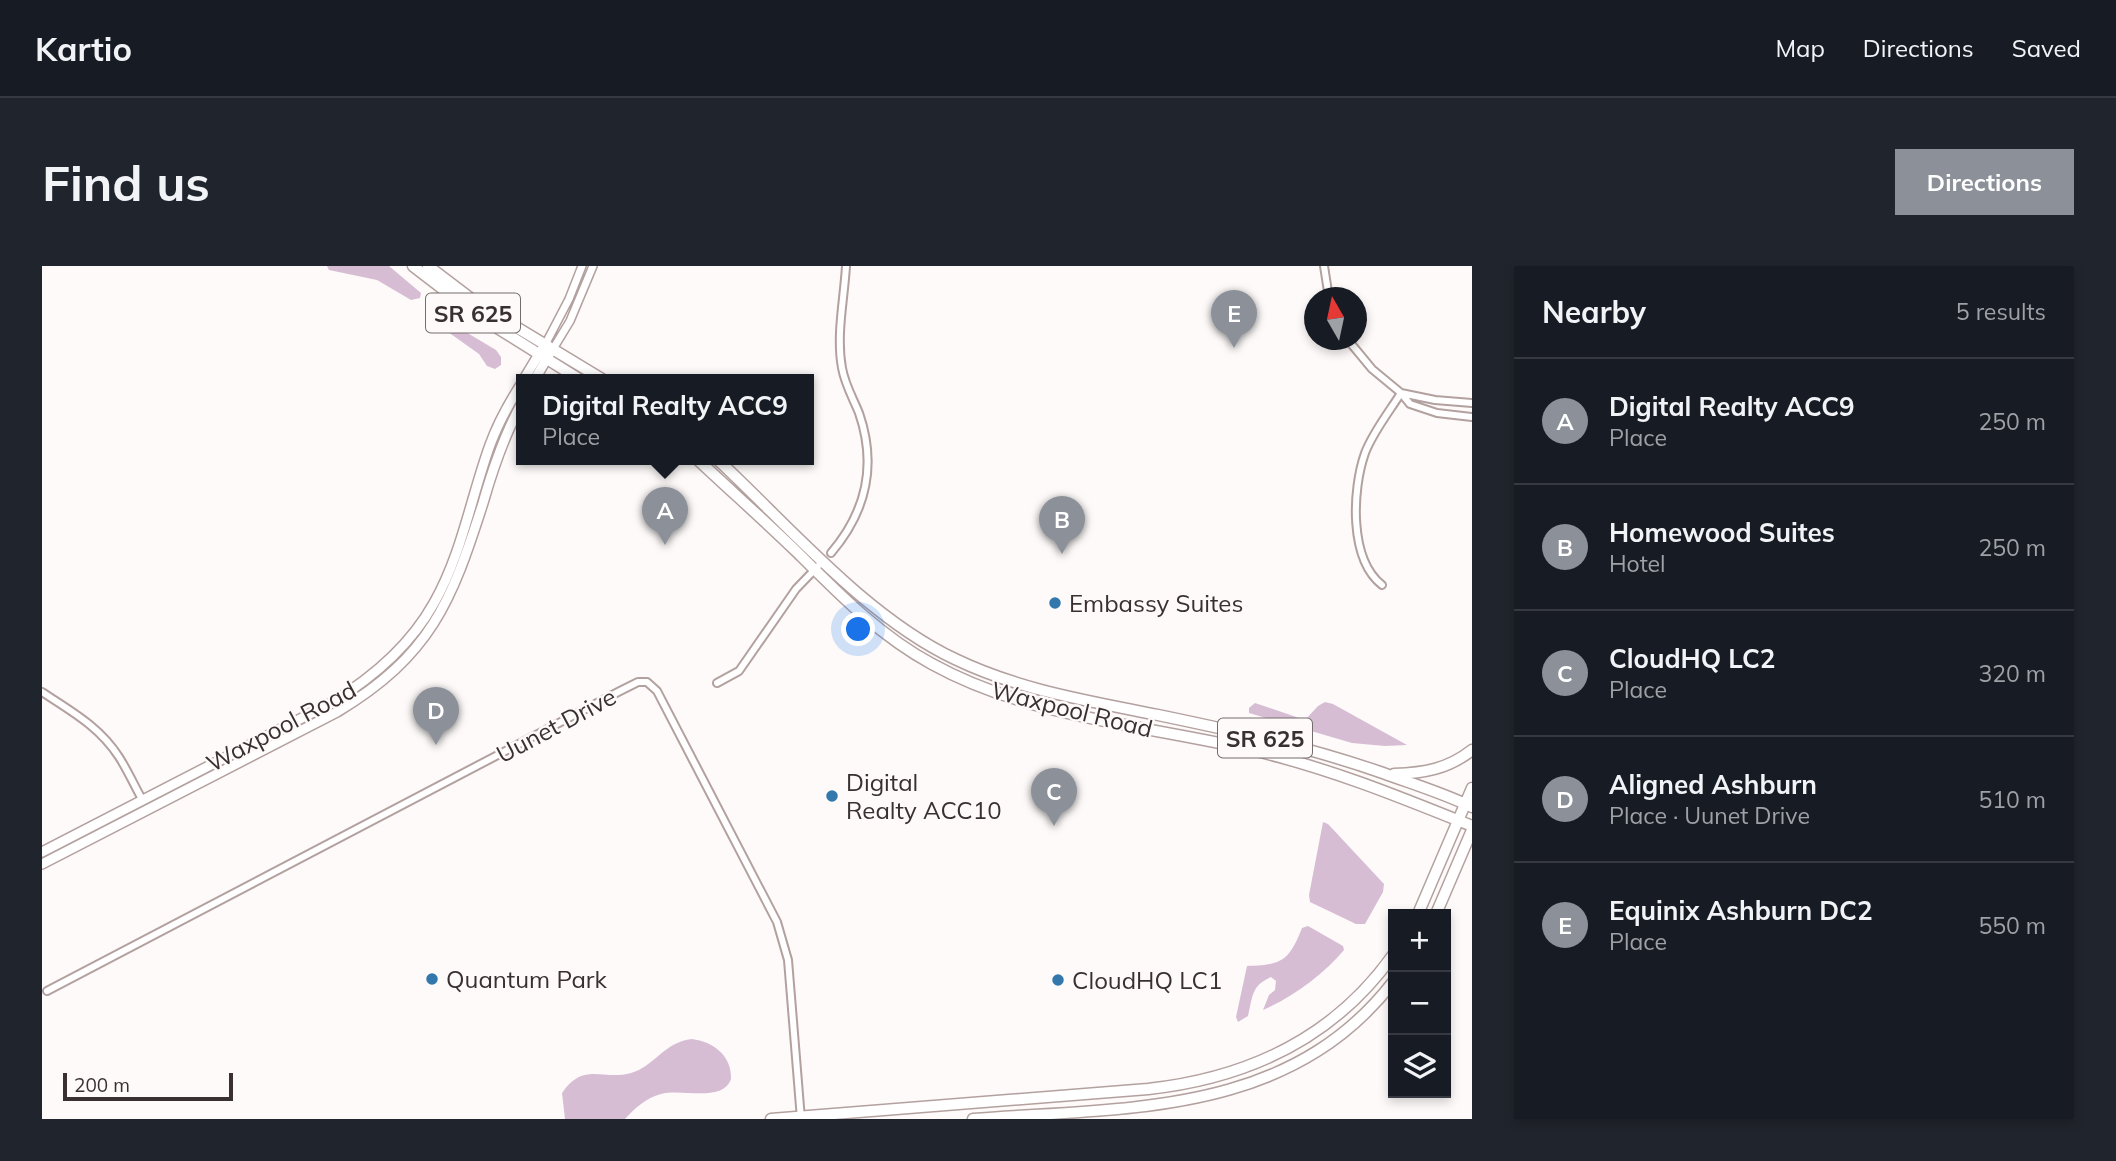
<!DOCTYPE html>
<html lang="en">
<head>
<meta charset="utf-8">
<style>
  :root { --surface:#171b24; --page:#20242c; --text:#f1f3f6; --muted:#9ea1a6; --line:#363941; --accent:#8c9099 }
  body { margin:0; font-family:Mulish,sans-serif; background:var(--page); color:var(--text) }
  .controls { position:absolute; right:21px; bottom:21px; display:grid; overflow:hidden; border-radius:0px; box-shadow:0 4px 10px #0003 }
  .controls button { width:63px; height:63px; display:grid; place-items:center; padding:0; border:0; border-bottom:2px solid var(--line); background:var(--surface); color:var(--text); font:35px sans-serif }
  .compass { position:absolute; left:1262px; top:21px; width:63px; height:63px; border-radius:50%; background:var(--surface); box-shadow:0 4px 10px #0003; rotate:351deg }
  .scale { position:absolute; left:21px; bottom:18px; width:170px; box-sizing:border-box; padding-left:7px; border:4px solid #393131; border-top:0; font-size:19px; line-height:24px; white-space:nowrap; color:#393131; -webkit-text-stroke:5px #fdfaf9; paint-order:stroke }
  .you { position:absolute; left:817px; top:364px; width:24px; height:24px; margin:-18px; border:5px solid #fff; border-radius:50%; background:#1a73e8; box-shadow:0 0 0 10px #1a73e833 }
  .badge { display:grid; place-items:center; width:46px; height:46px; border-radius:50%; background:var(--accent); color:#fff; font-size:23px; font-weight:700 }
  .pin { position:absolute; translate:-50% -58px; filter:drop-shadow(0 2px 4px #0008) }
  .pin::after { content:''; position:absolute; top:37px; width:24px; height:21px; background:inherit; clip-path:polygon(0 0,100% 0,50% 100%) }
  .popup { position:absolute; left:474px; top:108px; width:298px; height:91px; box-sizing:border-box; display:grid; place-content:center; border-radius:0px; background:var(--surface); filter:drop-shadow(0 2px 5px #0005); font-size:23px; white-space:nowrap; color:var(--muted) }
  .popup b { font-size:26px; color:var(--text) }
  .popup::after { content:''; position:absolute; left:50%; top:100%; margin-left:-14px; border:14px solid transparent; border-top-color:var(--surface) }
  .list { margin:0; padding:0; list-style:none }
  h2 { display:flex; justify-content:space-between; align-items:center; height:91px; margin:0; padding:0 28px; font-size:30px }
  h2 small { font-size:23px; font-weight:400; color:var(--muted) }
  .list li { display:grid; grid-template-columns:46px 1fr auto; gap:21px; align-items:center; box-sizing:border-box; height:126px; padding:0 28px; border-top:2px solid var(--line) }
  .list b { display:block; font-size:26px; white-space:nowrap }
  .list p { margin:0; font-size:23px; white-space:nowrap; color:var(--muted) }
  .list em { font-size:23px; font-style:normal; color:var(--muted) }
  .icon { flex:none; width:38px; height:38px; fill:none; stroke:currentColor; stroke-width:2; stroke-linecap:round; stroke-linejoin:round }
  .map { position:relative; flex:none; width:1430px; height:853px; overflow:hidden; border-radius:0px }
  header { display:flex; align-items:center; gap:42px; box-sizing:border-box; height:98px; padding:0 35px; background:var(--surface); border-bottom:2px solid var(--line) }
  header strong { font-size:33px }
  nav { display:flex; gap:38px; margin-inline-start:auto; font-size:24px }
  .intro { display:flex; align-items:center; justify-content:space-between; box-sizing:border-box; height:168px; padding:0 42px }
  h1 { margin:0; font-size:49px }
  .button { padding:18px 32px; border-radius:0px; background:var(--accent); color:#fff; font-size:24px; font-weight:700 }
  main { display:flex; gap:42px; padding:0 42px }
  aside { flex:1; background:var(--surface); border-radius:0px; box-shadow:0 4px 10px #0003 }
  .map>svg:first-child { display:block }
  .water { fill:#d7bdd4 }
  .lines { fill:none; stroke-linecap:round; stroke-linejoin:round }
  .minor-casing { stroke:#b3a19f; stroke-width:10 }
  .tertiary-casing { stroke:#b3a19f; stroke-width:10 }
  .secondary-casing { stroke:#b3a19f; stroke-width:12 }
  .primary-casing { stroke:#b3a19f; stroke-width:13 }
  .minor { stroke:#fff; stroke-width:6 }
  .tertiary { stroke:#fff; stroke-width:7 }
  .secondary { stroke:#fff; stroke-width:9 }
  .primary { stroke:#fff; stroke-width:10 }
  .poi-dot { fill:#3278ad; stroke:#fdfaf9; stroke-width:2.5 }
  .labels { text-anchor:middle; dominant-baseline:central; stroke-width:5; stroke-linejoin:round; paint-order:stroke }
  .shield { fill:#fdfaf9; stroke:#746d6d; stroke-width:2 }
  .shield-label { font-size:23px; font-weight:bold; fill:#393131 }
  .poi-label { font-size:24px; fill:#393131; stroke:#fdfaf9; text-anchor:start }
  .street-label { font-size:24px; fill:#393131; stroke:#fdfaf9 }
</style>
</head>
<body>
<header>
<strong>Kartio</strong>
<nav><a>Map</a><a>Directions</a><a>Saved</a></nav>
</header>
<div class="intro"><h1>Find us</h1><a class="button">Directions</a></div>
<main>
<div class="map">
<svg width="1430" height="853" viewBox="0 0 1430 853">
  <rect width="100%" height="100%" fill="#fdfaf9"/>
  <!-- water -->
  <path class="water" d="M 285,0 L 347,0 L 379,27 L 378,32 L 369,34 L 335,14 L 287,4 Z
    M 402,53 L 454,84 L 459,91 L 459,99 L 453,103 L 445,100 L 437,88 L 399,61 L 398,56 Z
    M 1283,436 L 1291,438 L 1365,479 L 1343,480 L 1310,477 L 1207,447 L 1207,442 L 1213,437 L 1263,454 L 1276,440 Z
    M 1281,556 L 1286,558 L 1342,618 L 1341,626 L 1323,658 L 1314,658 L 1268,636 L 1267,629 Z
    M 1266,660 L 1301,680 L 1302,684 C 1281,709 1251,731 1221,744 L 1227,729 L 1233,724 L 1234,715 L 1229,711 C 1209,720 1211,730 1206,750 L 1196,756 L 1194,751 L 1205,700 C 1240,699 1247,695 1260,662 Z
    M 650,773 C 672,776 690,790 689,813 C 681,837 639,822 619,828 C 604,832 593,842 583,853 L 523,853 L 520,827 C 542,795 560,815 589,807 C 613,800 622,776 650,773 Z"/>
  <g class="lines">
    <!-- minor casing -->
    <g class="minor-casing">
      <path id="minor" d="M 1282,0 L 1287,32
        M 1306,74 L 1330,103 L 1359,127 L 1368,138 L 1395,147 L 1430,151
        M 1359,127 L 1393,134 L 1430,137
        M 789,287 C 824,246 835,199 817,147 C 811,132 803,119 800,102 C 794,69 802,34 804,0
        M 1340,319 C 1307,293 1310,224 1323,187 C 1331,166 1347,146 1359,127
        M 675,417 L 697,405 L 754,323 L 781,295
        M 0,426 C 29,445 58,461 77,491 C 86,505 93,521 101,535
        M 5,725 L 578,425 L 596,416 L 605,416 L 615,425 L 735,656 L 746,694 L 759,853"/>
    </g>
    <!-- tertiary casing -->
    <g class="tertiary-casing">
      <path id="tertiary" d="M 503,79 L 527,33 L 540,0
        M 511,83 L 528,55 L 551,0"/>
    </g>
    <!-- secondary casing -->
    <g class="secondary-casing">
      <path id="secondary" d="M 482,113 L 500,83
        M 493,113 L 508,87
        M 0,586 L 289,437 C 332,411 368,380 392,337 C 420,288 429,231 448,179 C 456,157 467,137 480,117
        M 0,598 L 295,446 C 389,389 409,337 441,237 C 451,202 462,169 480,137"/>
    </g>
    <!-- primary casing -->
    <g class="primary-casing">
      <path id="primary" d="M 371,0 L 436,50 L 537,113
        M 386,0 L 436,38 L 560,113
        M 655,193 C 689,225 723,255 756,287 C 797,328 838,370 890,398 C 988,452 1103,459 1210,484 C 1287,502 1358,531 1430,560
        M 675,193 C 747,260 824,351 913,393 C 977,424 1047,435 1116,449 C 1193,465 1267,481 1341,507 C 1371,518 1401,527 1430,541
        M 1352,508 C 1382,507 1406,503 1430,484
        M 1376,648 L 1430,522
        M 1394,648 L 1430,564
        M 729,853 L 1106,823 C 1206,812 1292,772 1351,689
        M 931,853 C 1084,841 1246,851 1351,716"/>
    </g>
    <!-- minor -->
    <use href="#minor" class="minor"/>
    <!-- tertiary -->
    <use href="#tertiary" class="tertiary"/>
    <!-- secondary -->
    <use href="#secondary" class="secondary"/>
    <!-- primary -->
    <use href="#primary" class="primary"/>
  </g>
  <!-- markers -->
  <g class="poi-dot">
    <circle cx="1013" cy="337" r="7"/>
    <circle cx="790" cy="530" r="7"/>
    <circle cx="390" cy="713" r="7"/>
    <circle cx="1016" cy="714" r="7"/>
  </g>
  <g class="labels">
    <!-- shield labels -->
    <g class="shield">
      <rect x="384" y="27.5" width="94" height="39" rx="5"/>
      <rect x="1176" y="452.5" width="94" height="39" rx="5"/>
    </g>
    <g class="shield-label">
      <text x="431" y="47">SR 625</text>
      <text x="1223" y="472">SR 625</text>
    </g>
    <!-- poi labels -->
    <g class="poi-label">
      <text x="1027" y="337">Embassy Suites</text>
      <text x="804" y="516">Digital<tspan x="804" dy="28">Realty ACC10</tspan></text>
      <text x="404" y="713">Quantum Park</text>
      <text x="1030" y="714">CloudHQ LC1</text>
    </g>
    <!-- street labels -->
    <g class="street-label">
      <text transform="translate(1030 443) rotate(14)">Waxpool Road</text>
      <text transform="translate(514 459) rotate(-28)">Uunet Drive</text>
      <text transform="translate(239 460) rotate(-28)">Waxpool Road</text>
    </g>
  </g>
</svg>
<div class="controls">
<button>+</button>
<button>−</button>
<button><svg class="icon" aria-label="layers" viewBox="0 0 24 24"><path d="M12 4l9 5-9 5-9-5zM3 14l9 5 9-5"/></svg></button>
</div>
<svg class="compass" viewBox="-18 -18 36 36"><path d="M0-13l5 13h-10z" fill="#e53935"/><path d="M0 13l5-13h-10z" fill="#9ea1a6"/></svg>
<div class="scale">200 m</div>
<div class="you"></div>
<div class="pin badge" style="left:623px;top:279px">A</div>
<div class="popup"><b>Digital Realty ACC9</b>Place</div>
<div class="pin badge" style="left:1020px;top:288px">B</div>
<div class="pin badge" style="left:1012px;top:560px">C</div>
<div class="pin badge" style="left:394px;top:479px">D</div>
<div class="pin badge" style="left:1192px;top:82px">E</div>
</div>
<aside>
<h2>Nearby<small>5 results</small></h2>
<ul class="list">
<li><span class="badge">A</span><div><b>Digital Realty ACC9</b><p>Place</p></div><em>250 m</em></li>
<li><span class="badge">B</span><div><b>Homewood Suites</b><p>Hotel</p></div><em>250 m</em></li>
<li><span class="badge">C</span><div><b>CloudHQ LC2</b><p>Place</p></div><em>320 m</em></li>
<li><span class="badge">D</span><div><b>Aligned Ashburn</b><p>Place · Uunet Drive</p></div><em>510 m</em></li>
<li><span class="badge">E</span><div><b>Equinix Ashburn DC2</b><p>Place</p></div><em>550 m</em></li>
</ul>
</aside>
</main>
</body>
</html>
